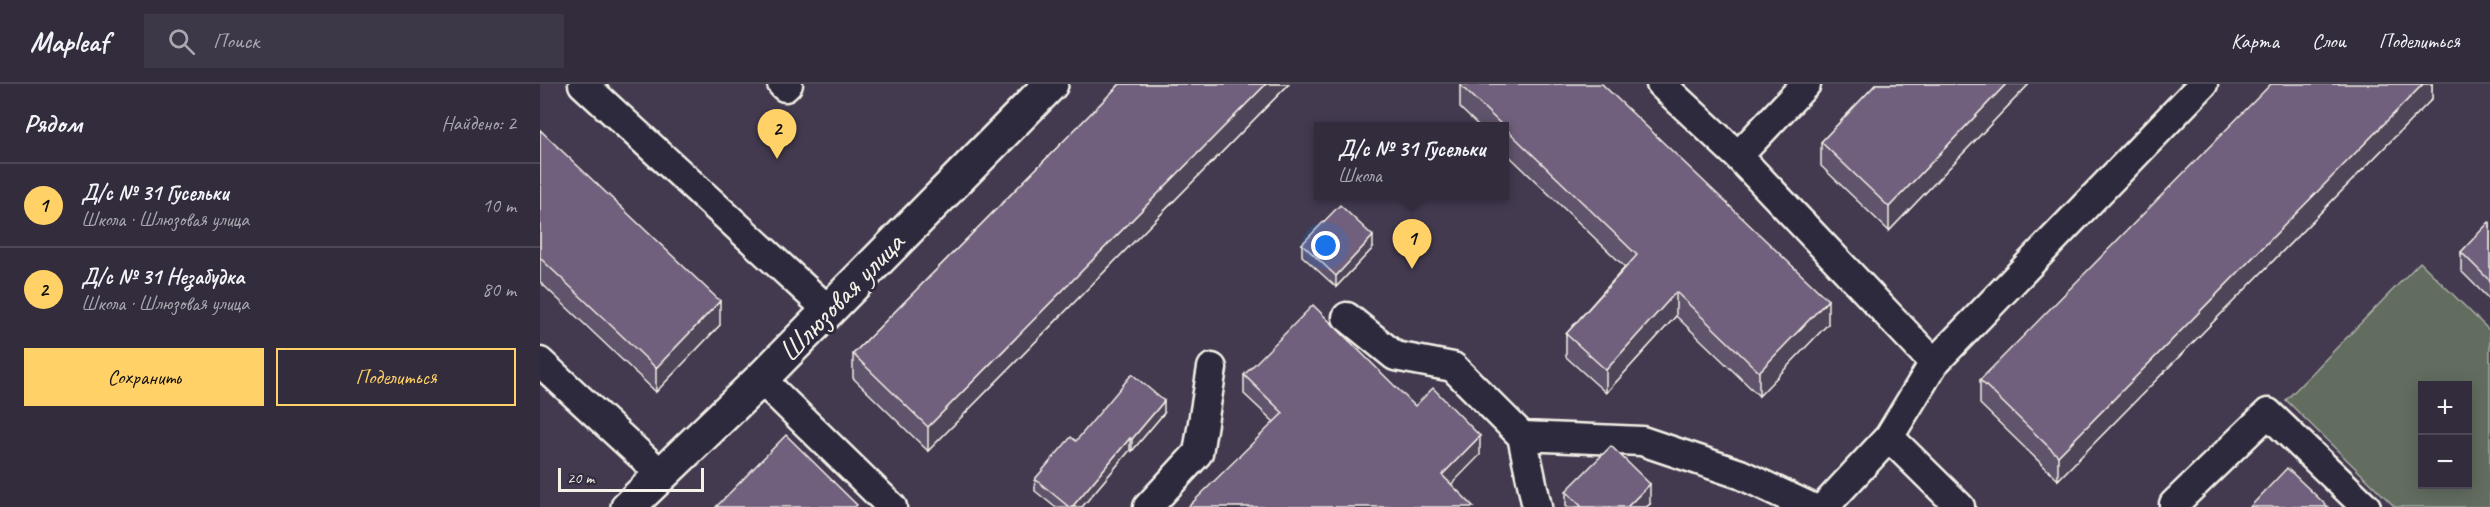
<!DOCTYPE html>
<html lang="ru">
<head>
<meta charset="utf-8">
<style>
  :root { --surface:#322c3c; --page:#3d3847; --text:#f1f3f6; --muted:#a8a7af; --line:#4d4856; --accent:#ffd166 }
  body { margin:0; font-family:Caveat,sans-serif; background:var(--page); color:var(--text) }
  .controls { position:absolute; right:18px; bottom:18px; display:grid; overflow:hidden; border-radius:0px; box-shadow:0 3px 15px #0003 }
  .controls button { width:54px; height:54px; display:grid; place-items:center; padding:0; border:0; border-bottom:2px solid var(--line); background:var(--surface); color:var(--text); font:30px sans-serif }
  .scale { position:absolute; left:18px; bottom:15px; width:146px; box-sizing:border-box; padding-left:6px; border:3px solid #f4f1e8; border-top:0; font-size:16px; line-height:21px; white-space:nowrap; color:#f4f1e8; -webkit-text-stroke:4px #2f2a3d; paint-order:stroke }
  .you { position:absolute; left:786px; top:162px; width:21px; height:21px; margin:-15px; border:4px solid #fff; border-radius:50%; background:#1a73e8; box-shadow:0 0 0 9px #1a73e833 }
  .badge { display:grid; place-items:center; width:39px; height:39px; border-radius:50%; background:var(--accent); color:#111; font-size:20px; font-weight:700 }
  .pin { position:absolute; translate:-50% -50px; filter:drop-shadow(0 2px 3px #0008) }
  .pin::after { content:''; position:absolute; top:32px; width:21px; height:18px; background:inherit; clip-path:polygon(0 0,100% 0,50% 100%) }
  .popup { position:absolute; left:774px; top:38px; width:195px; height:78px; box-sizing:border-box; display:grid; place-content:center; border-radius:0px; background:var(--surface); filter:drop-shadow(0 2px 4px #0005); font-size:20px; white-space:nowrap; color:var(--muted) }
  .popup b { font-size:22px; color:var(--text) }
  .popup::after { content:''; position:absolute; left:50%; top:100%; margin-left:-12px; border:12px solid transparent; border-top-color:var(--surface) }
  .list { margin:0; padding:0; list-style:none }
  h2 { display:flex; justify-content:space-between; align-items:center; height:78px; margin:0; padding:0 24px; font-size:26px }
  h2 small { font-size:20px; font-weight:400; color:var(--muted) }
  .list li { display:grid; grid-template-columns:39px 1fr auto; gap:18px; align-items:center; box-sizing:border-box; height:84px; padding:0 24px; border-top:2px solid var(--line) }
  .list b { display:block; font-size:22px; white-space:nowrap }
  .list p { margin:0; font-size:20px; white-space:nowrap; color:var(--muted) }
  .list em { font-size:20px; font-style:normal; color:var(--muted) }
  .actions { display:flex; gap:12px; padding:18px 24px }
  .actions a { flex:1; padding:14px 0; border:2px solid var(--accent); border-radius:0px; text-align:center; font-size:21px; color:var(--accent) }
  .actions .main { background:var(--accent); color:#111 }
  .icon { flex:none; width:33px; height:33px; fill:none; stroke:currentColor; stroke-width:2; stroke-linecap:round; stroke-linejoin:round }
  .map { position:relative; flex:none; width:1950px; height:423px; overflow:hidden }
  header { display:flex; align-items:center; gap:36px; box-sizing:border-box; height:84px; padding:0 30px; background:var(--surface); border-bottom:2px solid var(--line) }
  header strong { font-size:28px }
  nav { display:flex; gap:33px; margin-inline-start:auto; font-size:21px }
  .search { width:420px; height:54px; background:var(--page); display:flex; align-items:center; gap:15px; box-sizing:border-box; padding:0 21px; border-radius:0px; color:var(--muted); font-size:22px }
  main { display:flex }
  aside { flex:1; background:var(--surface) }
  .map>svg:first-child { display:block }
  .green { fill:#626d61; stroke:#abafa4; stroke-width:1.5; fill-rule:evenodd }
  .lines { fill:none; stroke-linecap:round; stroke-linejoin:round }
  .service-casing { stroke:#f4f1e8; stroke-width:33 }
  .minor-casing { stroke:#f4f1e8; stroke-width:38 }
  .service { stroke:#2f2a3d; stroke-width:28 }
  .minor { stroke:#2f2a3d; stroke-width:33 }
  .wall { fill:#61536c; stroke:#f4f1e8; stroke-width:1.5 }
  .shaded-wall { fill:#4f4458; stroke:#f4f1e8; stroke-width:1.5 }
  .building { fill:#71617d; stroke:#f4f1e8; stroke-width:1.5 }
  .labels { text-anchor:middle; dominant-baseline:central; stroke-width:6; stroke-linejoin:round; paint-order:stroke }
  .street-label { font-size:30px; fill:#f4f1e8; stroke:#2f2a3d }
</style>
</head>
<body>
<header>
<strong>Mapleaf</strong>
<div class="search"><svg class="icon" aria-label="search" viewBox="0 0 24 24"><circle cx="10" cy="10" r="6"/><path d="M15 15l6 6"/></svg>Поиск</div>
<nav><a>Карта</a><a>Слои</a><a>Поделиться</a></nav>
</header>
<main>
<aside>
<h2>Рядом<small>Найдено: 2</small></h2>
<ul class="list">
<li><span class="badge">1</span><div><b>Д/с № 31 Гусельки</b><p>Школа · Шлюзовая улица</p></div><em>10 m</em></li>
<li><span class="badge">2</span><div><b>Д/с № 31 Незабудка</b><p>Школа · Шлюзовая улица</p></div><em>80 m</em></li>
</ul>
<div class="actions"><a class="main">Сохранить</a><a>Поделиться</a></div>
</aside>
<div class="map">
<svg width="1950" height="423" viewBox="0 0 1950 423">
  <rect width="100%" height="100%" fill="#433a50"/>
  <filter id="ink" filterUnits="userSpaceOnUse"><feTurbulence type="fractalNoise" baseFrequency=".0167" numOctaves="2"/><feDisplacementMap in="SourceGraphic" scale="12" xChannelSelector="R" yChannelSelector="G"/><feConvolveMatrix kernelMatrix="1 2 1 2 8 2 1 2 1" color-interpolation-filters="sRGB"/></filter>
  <g filter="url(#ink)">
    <!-- green -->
    <path class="green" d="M 1880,178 L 1950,247 L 1950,423 L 1855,423 L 1746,316 ZM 1882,302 L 1928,302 L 1928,400 L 1882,400 Z"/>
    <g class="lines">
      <!-- service casing -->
      <g class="service-casing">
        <path id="service" d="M 43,0 L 288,226
          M 242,0 L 245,3 L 248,0
          M 1121,0 L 1198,72 L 1266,0
          M 1198,72 L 1394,279 L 1663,0
          M 807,233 L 855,272 L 913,283 L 982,352
          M 0,278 L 122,391
          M 1394,279 L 1349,353 L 1420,423
          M 221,295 L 352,423
          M 1634,420 L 1728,329 L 1826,423
          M 608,423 L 658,369 L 672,284
          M 997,423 L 982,352 L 1102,357 L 1200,390 L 1270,423
          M 1284,423 L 1349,353"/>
      </g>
      <!-- minor casing -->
      <g class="minor-casing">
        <path id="minor" d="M 88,423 L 221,295 L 511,0"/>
      </g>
      <!-- service -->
      <use href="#service" class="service"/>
      <!-- minor -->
      <use href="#minor" class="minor"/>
    </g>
    <!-- wall -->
    <path class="wall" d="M 580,0 L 749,0 L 388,367 L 313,294 L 313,270 Z
      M 1336,0 L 1489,0 L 1349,147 L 1281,82 L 1281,58 Z
      M 1892,0 L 1892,15 L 1518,396 L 1440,320 L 1440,296 Z
      M 920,1 L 1288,240 L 1219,312 L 1136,232 L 1066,309 L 1026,273 L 1026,250 L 1085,183 L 965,68 L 965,42 L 939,42 L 920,24 Z
      M 0,46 L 180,241 L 116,308 L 0,198 Z
      M 1950,139 L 1950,216 L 1921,187 L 1921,168 Z
      M 762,160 L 833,164 L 796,203 L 762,172 Z
      M 704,291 L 875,322 L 940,371 L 734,338 L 704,310 Z
      M 624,329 L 592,367 L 590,366 L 542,423 L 515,423 L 495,407 L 495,395 L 536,357 Z
      M 1026,407 L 1110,420 L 1106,423 L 1026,423 Z"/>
    <!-- shaded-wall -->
    <path class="shaded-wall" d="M 726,0 L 749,0 L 388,367 L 388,343 Z
      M 1466,0 L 1489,0 L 1349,147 L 1349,123 Z
      M 1883,0 L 1892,0 L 1892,15 L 1518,396 L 1518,372 Z
      M 833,152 L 833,164 L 796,203 L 796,192 Z
      M 1136,208 L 1136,232 L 1066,309 L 1066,286 Z
      M 1288,216 L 1288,240 L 1219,312 L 1219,288 Z
      M 180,217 L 180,241 L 116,308 L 116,284 Z
      M 624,317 L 624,329 L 592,367 L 592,355 Z
      M 940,352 L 940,371 L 902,410 L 902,391 Z
      M 590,354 L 590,366 L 542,423 L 532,423 Z
      M 1110,400 L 1110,420 L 1106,423 L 1087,423 Z"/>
    <!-- building -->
    <path class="building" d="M 580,0 L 726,0 L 388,343 L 313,270 Z
      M 921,0 L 1062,0 L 1288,216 L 1219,288 L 1136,208 L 1066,286 L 1026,250 L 1097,171 L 965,44 L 965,42 L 963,42 L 920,1 Z
      M 1336,0 L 1466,0 L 1349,123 L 1281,58 Z
      M 1731,0 L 1883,0 L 1518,372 L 1440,296 Z
      M 0,46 L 180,217 L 116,284 L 0,174 Z
      M 800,121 L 833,152 L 796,192 L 762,160 Z
      M 1949,138 L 1950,139 L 1950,197 L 1921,168 Z
      M 773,221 L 875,322 L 893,304 L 940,352 L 902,391 L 934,423 L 648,423 L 743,329 L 704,291 Z
      M 592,290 L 624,317 L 592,355 L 590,354 L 532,423 L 529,423 L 495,395 L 531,353 L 536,357 Z
      M 246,351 L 317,421 L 315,423 L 176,423 Z
      M 1071,362 L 1110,400 L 1087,423 L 1042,423 L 1026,407 Z
      M 1747,384 L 1788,423 L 1710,423 Z"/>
  </g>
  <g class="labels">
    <!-- street labels -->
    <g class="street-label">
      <text transform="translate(301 213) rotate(-46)">Шлюзовая улица</text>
    </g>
  </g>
</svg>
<div class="controls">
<button>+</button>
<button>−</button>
</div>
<div class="scale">20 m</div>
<div class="you"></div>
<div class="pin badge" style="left:872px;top:185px">1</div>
<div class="popup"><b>Д/с № 31 Гусельки</b>Школа</div>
<div class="pin badge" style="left:237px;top:75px">2</div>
</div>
</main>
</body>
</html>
